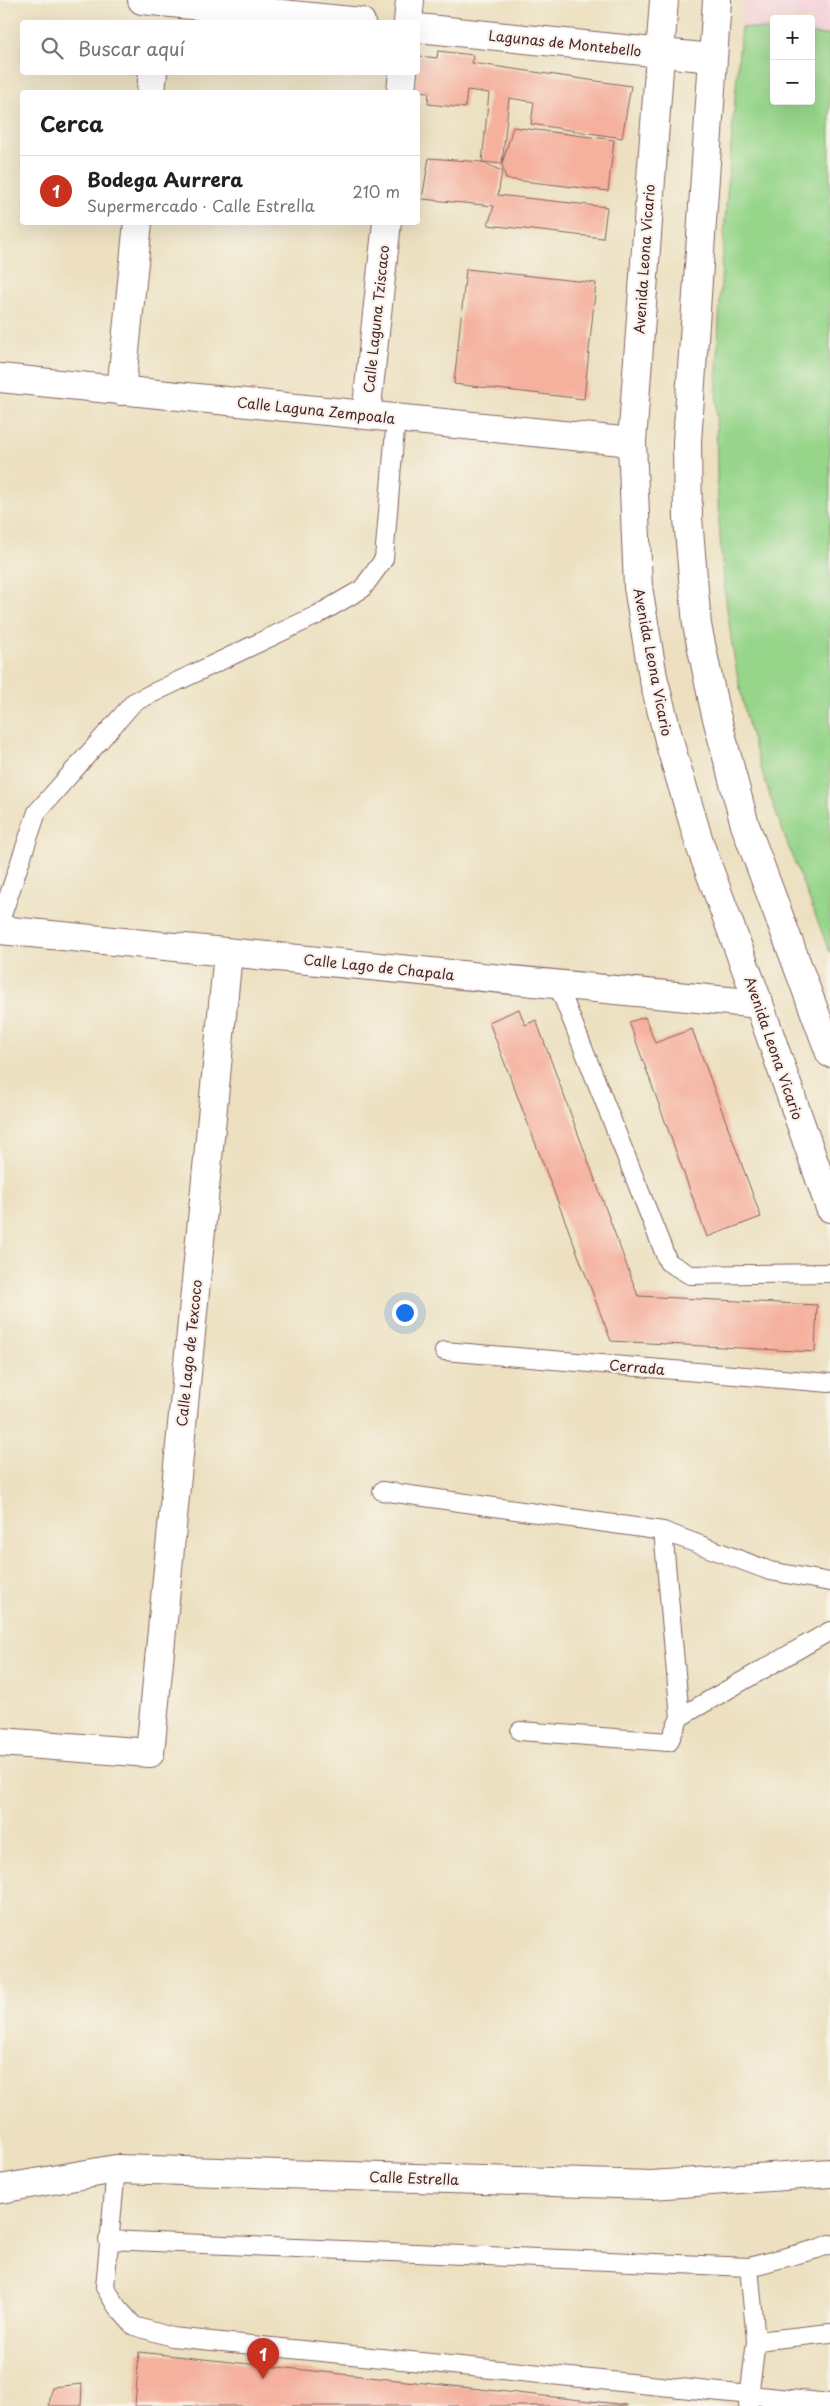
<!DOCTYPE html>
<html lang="es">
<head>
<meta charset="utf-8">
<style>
  :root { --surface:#fff; --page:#f2f2f2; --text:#202124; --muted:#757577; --line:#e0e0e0; --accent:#c8321e }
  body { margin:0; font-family:"Playpen Sans",sans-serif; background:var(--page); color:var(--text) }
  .controls { position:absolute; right:15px; top:15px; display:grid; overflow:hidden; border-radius:5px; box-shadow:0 5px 20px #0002 }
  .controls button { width:45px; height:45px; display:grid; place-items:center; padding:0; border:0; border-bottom:1px solid var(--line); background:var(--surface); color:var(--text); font:25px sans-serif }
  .you { position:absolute; left:404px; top:1312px; width:18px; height:18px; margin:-12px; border:4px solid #fff; border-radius:50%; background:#1a73e8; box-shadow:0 0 0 8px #1a73e833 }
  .badge { display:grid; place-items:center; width:32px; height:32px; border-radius:50%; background:var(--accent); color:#fff; font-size:16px; font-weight:700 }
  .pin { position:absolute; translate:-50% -41px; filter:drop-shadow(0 1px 2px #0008) }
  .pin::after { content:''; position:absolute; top:26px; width:18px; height:15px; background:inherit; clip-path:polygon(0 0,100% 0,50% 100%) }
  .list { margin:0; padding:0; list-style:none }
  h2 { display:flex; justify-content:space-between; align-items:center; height:65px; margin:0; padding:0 20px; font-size:21px }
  h2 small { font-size:16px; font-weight:400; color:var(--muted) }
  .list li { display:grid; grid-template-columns:32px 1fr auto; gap:15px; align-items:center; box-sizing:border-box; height:70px; padding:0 20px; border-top:1px solid var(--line) }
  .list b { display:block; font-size:19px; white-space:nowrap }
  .list p { margin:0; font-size:16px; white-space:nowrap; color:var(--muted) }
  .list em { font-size:16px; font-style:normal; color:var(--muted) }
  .icon { flex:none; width:28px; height:28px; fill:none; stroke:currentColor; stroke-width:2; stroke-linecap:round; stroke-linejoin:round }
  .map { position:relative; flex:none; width:830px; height:2406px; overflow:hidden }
  .search { position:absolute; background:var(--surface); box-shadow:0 5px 20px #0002; left:20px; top:20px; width:400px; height:55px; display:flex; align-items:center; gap:12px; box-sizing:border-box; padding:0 18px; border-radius:5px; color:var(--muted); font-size:19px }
  .panel { position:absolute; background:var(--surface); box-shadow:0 5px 20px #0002; left:20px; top:90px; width:400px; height:135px; border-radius:5px }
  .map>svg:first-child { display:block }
  .built { fill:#f5cfda }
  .green { fill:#96d58a; stroke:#707a5a }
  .building { fill:#f5b19e }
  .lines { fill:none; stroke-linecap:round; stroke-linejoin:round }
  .lane-casing { stroke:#83635f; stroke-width:20 }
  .street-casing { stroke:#83635f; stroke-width:30 }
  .secondary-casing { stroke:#83635f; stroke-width:30 }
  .lane { stroke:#fff; stroke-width:18 }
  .street { stroke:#fff; stroke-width:28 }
  .secondary { stroke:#fff; stroke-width:28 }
  .labels { text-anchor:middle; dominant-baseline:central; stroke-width:4.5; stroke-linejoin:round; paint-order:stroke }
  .street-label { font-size:14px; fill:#4a1f2b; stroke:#f7f3e8 }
</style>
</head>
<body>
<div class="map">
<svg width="830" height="2406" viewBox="0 0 830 2406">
  <rect width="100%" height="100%" fill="#f7f3e8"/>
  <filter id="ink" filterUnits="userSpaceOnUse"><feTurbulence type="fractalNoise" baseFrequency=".02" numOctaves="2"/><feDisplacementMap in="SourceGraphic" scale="10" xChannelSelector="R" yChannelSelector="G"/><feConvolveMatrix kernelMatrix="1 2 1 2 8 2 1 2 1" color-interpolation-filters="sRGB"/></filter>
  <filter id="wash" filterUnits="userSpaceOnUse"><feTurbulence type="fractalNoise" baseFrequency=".0096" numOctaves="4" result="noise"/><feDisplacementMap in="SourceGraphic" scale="20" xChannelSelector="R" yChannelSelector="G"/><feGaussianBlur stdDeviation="1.12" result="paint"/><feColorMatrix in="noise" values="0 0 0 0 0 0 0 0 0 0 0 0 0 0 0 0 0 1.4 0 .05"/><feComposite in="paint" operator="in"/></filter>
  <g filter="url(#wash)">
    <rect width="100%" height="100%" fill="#ece0c0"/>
    <!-- built -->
    <path class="built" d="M 743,0 L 830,0 L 830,35 L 811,34 L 811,19 L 774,19 L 774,30 L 741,27 Z"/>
    <!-- green -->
    <path class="green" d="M 741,27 L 774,30 L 774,101 L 811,101 L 811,34 L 830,35 L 830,953 C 799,872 762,787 743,703 C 695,484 723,248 741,27 Z"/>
    <g id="blocks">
      <!-- building -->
      <path class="building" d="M 438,51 L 473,55 L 472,63 L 631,86 L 622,138 L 531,124 L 534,102 L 509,98 L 502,164 L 513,127 L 614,140 L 608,191 L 506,179 L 502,164 L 482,162 L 489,93 L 467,90 L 465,108 L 428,104 L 429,92 L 415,91 L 419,56 L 437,58 Z
        M 429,158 L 482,162 L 502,171 L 498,195 L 607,207 L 603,238 L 488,225 L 494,206 L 422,199 Z
        M 466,269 L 596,283 L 584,399 L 454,384 Z
        M 519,1009 L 525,1025 L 536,1020 L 638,1296 L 817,1305 L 815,1352 L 611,1341 L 489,1022 Z
        M 645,1017 L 655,1043 L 692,1029 L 761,1217 L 707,1237 L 629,1022 Z
        M 139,2352 L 627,2405 L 627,2406 L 135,2406 Z
        M 82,2384 L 81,2406 L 49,2406 L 52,2387 Z"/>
    </g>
  </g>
  <g filter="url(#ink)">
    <use href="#blocks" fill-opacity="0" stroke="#83635f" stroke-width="1"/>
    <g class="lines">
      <!-- lane casing -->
      <g class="lane-casing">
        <path id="lane" d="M 0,921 L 37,812 L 134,702 L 317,615 L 362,589 L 384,559 L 396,418
          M 558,985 L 668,1262 L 690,1275 L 830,1273
          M 444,1351 L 830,1383
          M 382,1491 L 663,1531 L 770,1571 L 830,1582
          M 663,1531 L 680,1717
          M 520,1731 L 669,1742 L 680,1717 L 830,1631
          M 116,2169 L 105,2287 L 117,2307 L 134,2326 L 172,2337 L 830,2403
          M 108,2240 L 749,2267 L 817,2249 L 830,2244
          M 756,2341 L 830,2333
          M 748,2406 L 756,2341 L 749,2267"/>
      </g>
      <!-- street casing -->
      <g class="street-casing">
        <path id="street" d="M 142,0 L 361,22
          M 408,22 L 410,0
          M 418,28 L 712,58
          M 151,92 L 153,72
          M 401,92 L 403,72
          M 0,378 L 632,442
          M 121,391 L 138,222
          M 366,415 L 387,222
          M 0,930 L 759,1004
          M 0,1742 L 150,1753 L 228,953
          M 0,2189 L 116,2169 L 651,2185 L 830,2173"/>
      </g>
      <!-- secondary casing -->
      <g class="secondary-casing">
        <path id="secondary" d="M 664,0 L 632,442 L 638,587 L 653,677 L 671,748 L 701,848 L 759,1004 L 830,1208
          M 717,0 L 687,442 L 688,518 L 697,625 L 715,711 L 745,825 L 830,1053"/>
      </g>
      <!-- lane -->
      <use href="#lane" class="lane"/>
      <!-- street -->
      <use href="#street" class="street"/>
      <!-- secondary -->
      <use href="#secondary" class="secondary"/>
    </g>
  </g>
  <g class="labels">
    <!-- street labels -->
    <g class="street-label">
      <text transform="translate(565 43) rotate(6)">Lagunas de Montebello</text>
      <text transform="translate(644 259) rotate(-86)">Avenida Leona Vicario</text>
      <text transform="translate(376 319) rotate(-84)">Calle Laguna Tziscaco</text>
      <text transform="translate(316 410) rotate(6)">Calle Laguna Zempoala</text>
      <text transform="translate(653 662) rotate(79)">Avenida Leona Vicario</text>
      <text transform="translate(379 967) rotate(6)">Calle Lago de Chapala</text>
      <text transform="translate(774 1048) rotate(71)">Avenida Leona Vicario</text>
      <text transform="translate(189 1353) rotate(-84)">Calle Lago de Texcoco</text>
      <text transform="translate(637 1367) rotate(5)">Cerrada</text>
      <text transform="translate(414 2178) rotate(2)">Calle Estrella</text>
    </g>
  </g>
</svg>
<div class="controls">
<button>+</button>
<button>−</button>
</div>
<div class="you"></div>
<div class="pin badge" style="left:263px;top:2379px">1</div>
<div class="search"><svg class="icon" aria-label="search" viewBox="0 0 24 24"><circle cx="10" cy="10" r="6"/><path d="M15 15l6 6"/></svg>Buscar aquí</div>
<section class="panel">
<h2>Cerca<small></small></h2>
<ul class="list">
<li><span class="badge">1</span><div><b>Bodega Aurrera</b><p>Supermercado · Calle Estrella</p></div><em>210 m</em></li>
</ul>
</section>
</div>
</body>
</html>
